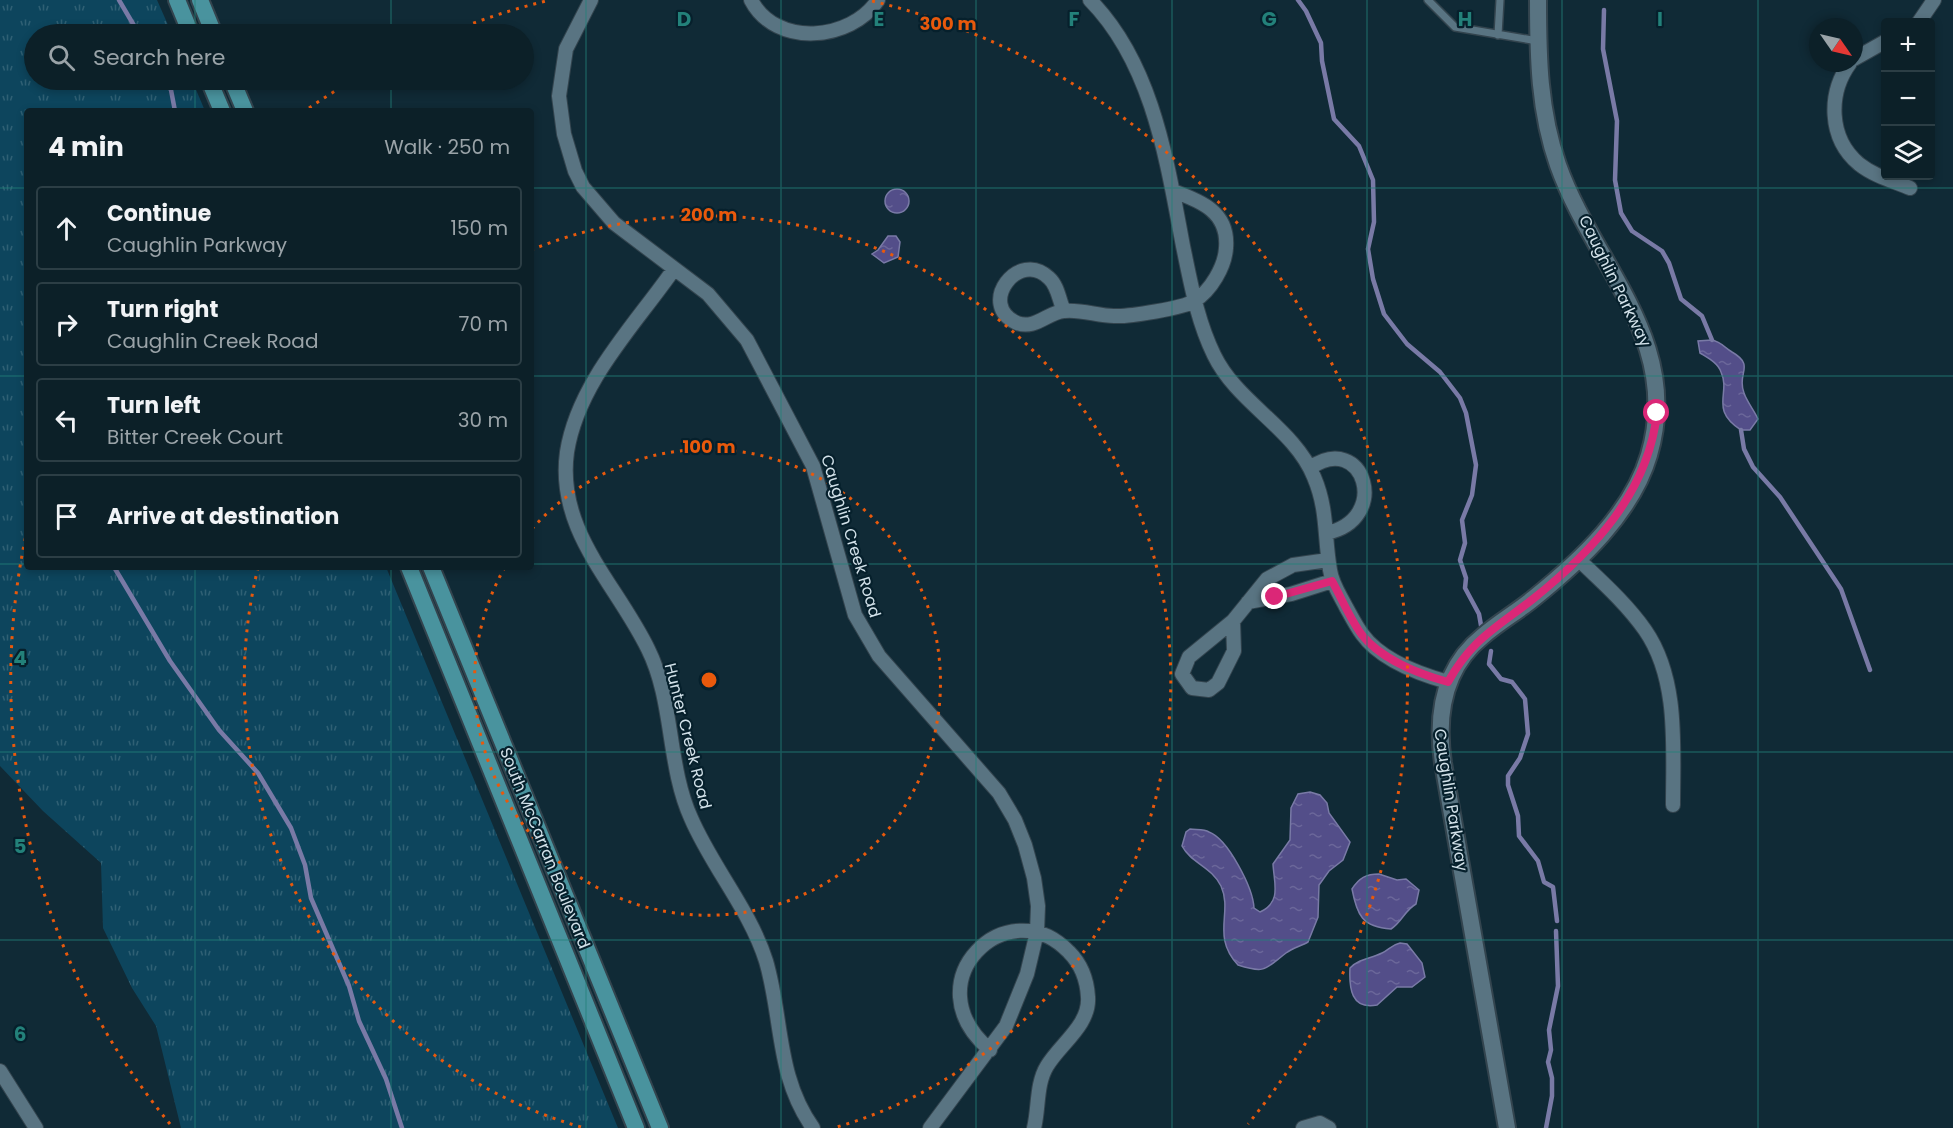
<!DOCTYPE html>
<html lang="en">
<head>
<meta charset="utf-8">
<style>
  :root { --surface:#0c2028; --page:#152830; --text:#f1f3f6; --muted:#9aa3a8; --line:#2c3e45 }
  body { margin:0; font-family:Poppins,sans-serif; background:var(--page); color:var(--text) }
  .controls { position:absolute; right:18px; top:18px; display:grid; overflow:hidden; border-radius:6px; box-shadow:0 3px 9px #0003 }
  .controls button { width:54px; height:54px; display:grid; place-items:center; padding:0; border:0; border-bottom:2px solid var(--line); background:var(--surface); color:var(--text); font:30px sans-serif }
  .compass { position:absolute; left:1809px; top:18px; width:54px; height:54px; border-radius:50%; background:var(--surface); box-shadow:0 3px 9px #0003; rotate:124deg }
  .stop { position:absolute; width:18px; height:18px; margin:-14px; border:4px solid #db2777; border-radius:50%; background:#fff }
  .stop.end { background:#db2777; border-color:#fff; box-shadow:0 2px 6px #0008 }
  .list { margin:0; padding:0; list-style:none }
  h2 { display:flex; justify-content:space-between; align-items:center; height:78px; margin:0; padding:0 24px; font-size:26px }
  h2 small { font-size:20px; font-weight:400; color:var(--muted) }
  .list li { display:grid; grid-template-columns:39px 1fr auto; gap:18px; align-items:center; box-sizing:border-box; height:84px; margin:0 12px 12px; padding:0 12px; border:2px solid var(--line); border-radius:6px }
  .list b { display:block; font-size:22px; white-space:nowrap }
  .list p { margin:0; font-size:20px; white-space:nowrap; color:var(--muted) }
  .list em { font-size:20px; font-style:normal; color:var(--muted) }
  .icon { flex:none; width:33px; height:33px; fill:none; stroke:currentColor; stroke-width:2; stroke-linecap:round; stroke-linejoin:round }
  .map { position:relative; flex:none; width:1953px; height:1128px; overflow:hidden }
  .search { position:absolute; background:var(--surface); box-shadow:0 3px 9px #0003; left:24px; top:24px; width:510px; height:66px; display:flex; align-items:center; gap:15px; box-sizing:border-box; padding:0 21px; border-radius:33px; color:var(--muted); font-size:22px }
  .panel { position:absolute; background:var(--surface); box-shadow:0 3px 9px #0003; left:24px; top:108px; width:510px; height:462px; border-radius:6px }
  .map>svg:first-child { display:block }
  .grass { fill:url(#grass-tufts) }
  .water { fill:url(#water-ripples); stroke:#797aa6; stroke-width:1.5 }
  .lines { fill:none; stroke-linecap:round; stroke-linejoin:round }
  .stream { stroke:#797aa6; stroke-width:4.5 }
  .service-casing { stroke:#33444e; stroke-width:10 }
  .minor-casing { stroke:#33444e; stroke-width:16 }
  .tertiary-casing { stroke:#33444e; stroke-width:20 }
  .primary-casing { stroke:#33444e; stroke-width:20 }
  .service { stroke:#597482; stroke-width:7 }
  .minor { stroke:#597482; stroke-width:14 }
  .tertiary { stroke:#597482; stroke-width:16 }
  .primary { stroke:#49939e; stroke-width:16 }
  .route { stroke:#db2777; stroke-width:8 }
  .grid { fill:none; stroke:#23817a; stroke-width:1.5; stroke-opacity:0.55 }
  .ring { fill:none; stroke:#e8590c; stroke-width:3; stroke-dasharray:3 6 }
  .labels { text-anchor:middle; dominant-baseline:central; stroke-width:4.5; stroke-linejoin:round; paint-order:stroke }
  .street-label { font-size:16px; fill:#d3e2ea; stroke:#06202c }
  .grid-label { font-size:20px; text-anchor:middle; font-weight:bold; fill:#23817a; stroke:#06202c; stroke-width:4.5; stroke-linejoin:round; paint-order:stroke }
  .centre { fill:#e8590c; stroke:#06202c; stroke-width:3 }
  .ring-label { font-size:18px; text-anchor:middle; font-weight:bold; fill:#e8590c; stroke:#06202c; stroke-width:4.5; stroke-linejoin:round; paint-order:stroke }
</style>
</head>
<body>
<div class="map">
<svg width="1953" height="1128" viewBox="0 0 1953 1128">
  <defs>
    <pattern id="grass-tufts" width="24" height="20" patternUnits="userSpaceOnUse" patternTransform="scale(1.5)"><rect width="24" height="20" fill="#0d455d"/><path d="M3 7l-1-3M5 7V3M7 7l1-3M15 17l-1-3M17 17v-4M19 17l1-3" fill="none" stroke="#2f6074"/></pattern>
    <pattern id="water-ripples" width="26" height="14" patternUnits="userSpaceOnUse" patternTransform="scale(1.5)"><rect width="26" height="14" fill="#534e89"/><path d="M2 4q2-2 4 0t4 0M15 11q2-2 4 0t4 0" fill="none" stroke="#6b679a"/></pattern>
  </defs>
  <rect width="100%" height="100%" fill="#102a36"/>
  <!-- grass -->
  <path class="grass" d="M 0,0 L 157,0 L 172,34 L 34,34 L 34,80 L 192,80 L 205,111 L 27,111 L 27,567 L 386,567 L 618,1128 L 181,1128 L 156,1026 L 132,988 L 103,928 L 101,863 L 43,811 L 0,766 Z"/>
  <!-- water -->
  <path class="water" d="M885 201a12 12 0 1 1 24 0a12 12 0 1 1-24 0Z
    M 888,236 L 896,236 L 900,242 L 898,257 L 884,263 L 872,254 L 878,250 Z
    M 1712,340 C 1721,342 1724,347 1732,352 C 1756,366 1736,373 1744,393 C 1747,402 1754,410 1758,419 L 1750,430 L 1741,430 C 1709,409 1731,394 1721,372 C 1718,363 1708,358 1700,353 L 1698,341 Z
    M 1310,792 L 1320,795 L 1327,803 L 1329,813 L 1350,842 L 1343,860 L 1329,871 L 1319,885 L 1318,917 L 1308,942 C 1301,946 1293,948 1286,953 C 1265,969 1266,974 1238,965 C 1211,936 1233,913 1221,886 C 1212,867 1191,863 1182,846 L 1186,832 L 1190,829 C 1196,830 1204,829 1209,832 C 1228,839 1253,888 1254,908 L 1260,912 C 1282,902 1274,883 1273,864 L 1290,840 L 1291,808 L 1298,794 Z
    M 1379,874 L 1397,880 L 1406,879 L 1419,890 L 1416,904 C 1405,910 1402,922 1391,929 C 1362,927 1357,915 1352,889 C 1359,878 1366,874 1379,874 Z
    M 1400,943 L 1407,944 L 1422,963 L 1425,977 L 1412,987 L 1397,987 L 1377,1005 C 1351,1010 1349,988 1350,968 C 1360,958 1370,959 1382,953 C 1389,950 1391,945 1400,943 Z"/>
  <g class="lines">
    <!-- stream -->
    <path class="stream" d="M 119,0 L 139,34
      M 1298,0 L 1306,11 L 1321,43 L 1322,61 L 1334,119 L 1359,146 L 1373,180 L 1374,222 L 1368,249 L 1373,279 L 1384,314 L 1407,344 L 1440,372 L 1460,398 L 1466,413 L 1476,465 L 1472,495 L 1462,520 L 1465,543 L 1460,560 L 1466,578 L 1465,588 L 1479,614 L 1482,631
      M 1604,10 L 1603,49 L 1617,121 L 1615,180 L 1621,213 L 1632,231 L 1662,251 L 1669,263 L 1681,299 L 1702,316 L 1712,340
      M 165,80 L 171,90 L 175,111
      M 1741,430 L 1744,449 L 1753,467 L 1780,497 L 1841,589 L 1870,670
      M 114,567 L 170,661 L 219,730 L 258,773 L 291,828 L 305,865 L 311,898 L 349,986 L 359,1021 L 386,1079 L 402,1128
      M 1491,651 L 1489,664 L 1501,679 L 1512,682 L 1525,699 L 1528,734 L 1520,758 L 1508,776 L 1508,785 L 1518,816 L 1519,836 L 1538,861 L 1544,882 L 1553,887 L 1557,921
      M 1546,1128 L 1552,1096 L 1552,1078 L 1548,1062 L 1551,1050 L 1549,1030 L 1558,986 L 1556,931"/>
    <!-- service casing -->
    <g class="service-casing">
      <path id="service" d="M 1428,0 L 1455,27 L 1538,41
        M 1498,35 L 1500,0"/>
    </g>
    <!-- minor casing -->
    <g class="minor-casing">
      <path id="minor" d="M 591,0 L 566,49 L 559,96 L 564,134 L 575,171 L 583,187 L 614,223 L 708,294 L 747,340 L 813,466 L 855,615 L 879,656 L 999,793 L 1015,820 L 1025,845 L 1034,878 L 1038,906 L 1037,932 L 1027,974 L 1006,1026 L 930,1128
        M 751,0 C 776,48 851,41 878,0
        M 1090,0 C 1153,64 1167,162 1183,246 C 1191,284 1197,320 1214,355 C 1237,403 1294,428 1314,477 C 1328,510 1324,536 1330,570 C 1332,584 1340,595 1346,607 C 1351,616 1356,626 1362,634 C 1380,659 1419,674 1448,682
        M 1919,22 L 1934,0
        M 1854,59 L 1886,41
        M 1850,63 C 1828,93 1828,138 1859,164 C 1874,176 1893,181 1910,188
        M 674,269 C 635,325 578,382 567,452 C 556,531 616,583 648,649 C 674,701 667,765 691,818 C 712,867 750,910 766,961 C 783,1019 776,1076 813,1128
        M 1064,311 C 1059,300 1058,286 1049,278 C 1019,248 976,305 1017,323 C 1035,330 1048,312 1064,311 C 1081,309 1098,316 1114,316 C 1128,317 1184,308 1194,301 C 1211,291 1225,266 1226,248 C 1229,212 1201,201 1173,191
        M 1310,468 C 1364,430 1392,520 1326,533
        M 1578,559 C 1601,581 1626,603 1645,630 C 1679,679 1673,747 1673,805
        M 1248,602 L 1291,594 L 1332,581
        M 1233,621 L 1234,651 L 1218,683 L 1209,690 L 1192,688 L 1182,674 L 1189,657 L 1233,621 L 1267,579 L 1293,565 L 1328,560
        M 990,1050 C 910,982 1008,888 1069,952 C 1081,964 1087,979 1088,997 C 1090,1025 1060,1044 1047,1066 C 1036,1084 1039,1108 1034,1128
        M 0,1071 L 36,1128
        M 1303,1128 L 1320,1123 L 1329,1128"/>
    </g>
    <!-- tertiary casing -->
    <g class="tertiary-casing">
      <path id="tertiary" d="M 1507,1128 L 1443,763 C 1436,715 1443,668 1483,636 C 1499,622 1517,612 1534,598 C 1580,561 1632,513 1649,455 C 1683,341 1593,264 1558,165 C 1539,111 1538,57 1538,0"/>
    </g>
    <!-- primary casing -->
    <g class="primary-casing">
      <path id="primary" d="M 177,0 L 191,34
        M 200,0 L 214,34
        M 209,80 L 222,111
        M 232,80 L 245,111
        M 409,567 L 636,1128
        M 431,567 L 660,1128"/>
    </g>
    <!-- service -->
    <use href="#service" class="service"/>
    <!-- minor -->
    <use href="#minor" class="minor"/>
    <!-- tertiary -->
    <use href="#tertiary" class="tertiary"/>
    <!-- primary -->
    <use href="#primary" class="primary"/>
  </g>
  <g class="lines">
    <!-- route -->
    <path class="route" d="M 1275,597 L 1332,581 C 1342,599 1350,619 1362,635 C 1381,659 1419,674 1448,682 C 1472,639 1496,628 1533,599 C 1593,551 1648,493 1657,413"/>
  </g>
  <!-- grid -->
  <path class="grid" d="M 195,0 L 195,34M 391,0 L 391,34M 586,0 L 586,1128M 781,0 L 781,1128M 976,0 L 976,1128M 1172,0 L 1172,1128M 1367,0 L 1367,1128M 1562,0 L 1562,1128M 1758,0 L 1758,1128M 195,80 L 195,111M 391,80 L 391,111M 0,188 L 27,188M 531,188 L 1953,188M 0,376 L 27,376M 531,376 L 1953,376M 0,564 L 27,564M 531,564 L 1953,564M 195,567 L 195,1128M 391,567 L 391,1128M 0,752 L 1953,752M 0,940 L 1953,940"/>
  <!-- distance rings -->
  <g class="ring">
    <path d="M532 529A233 233 0 1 1 505 567"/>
    <path d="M581 1127A465 465 0 0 1 258 568M531 250A465 465 0 1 1 837 1127"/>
    <path d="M170 1124A698 698 0 0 1 26 535M309 108A698 698 0 0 1 350 82M448 33A698 698 0 0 1 546 1M872 1A698 698 0 0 1 1248 1124"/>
  </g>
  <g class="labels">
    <!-- street labels -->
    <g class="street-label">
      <text transform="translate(1615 281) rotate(64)">Caughlin Parkway</text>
      <text transform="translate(851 536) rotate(73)">Caughlin Creek Road</text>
      <text transform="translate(688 736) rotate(76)">Hunter Creek Road</text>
      <text transform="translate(1451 800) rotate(81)">Caughlin Parkway</text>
      <text transform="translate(545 848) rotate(68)">South McCarran Boulevard</text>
    </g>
  </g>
  <g class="grid-label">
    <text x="684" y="26">D</text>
    <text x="879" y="26">E</text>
    <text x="1074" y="26">F</text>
    <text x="1269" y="26">G</text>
    <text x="1465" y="26">H</text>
    <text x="1660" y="26">I</text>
    <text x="20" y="665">4</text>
    <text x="20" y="853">5</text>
    <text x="20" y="1041">6</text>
  </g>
  <circle cx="709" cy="680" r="9" class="centre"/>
  <g class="ring-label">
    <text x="948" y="30">300 m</text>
    <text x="709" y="221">200 m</text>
    <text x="709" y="453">100 m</text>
  </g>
</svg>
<div class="controls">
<button>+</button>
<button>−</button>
<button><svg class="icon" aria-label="layers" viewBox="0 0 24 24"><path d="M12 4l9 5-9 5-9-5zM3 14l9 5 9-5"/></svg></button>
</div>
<svg class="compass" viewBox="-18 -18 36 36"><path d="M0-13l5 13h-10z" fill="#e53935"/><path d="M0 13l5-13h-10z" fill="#9aa3a8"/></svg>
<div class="stop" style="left:1657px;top:413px"></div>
<div class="stop end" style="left:1275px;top:597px"></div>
<div class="search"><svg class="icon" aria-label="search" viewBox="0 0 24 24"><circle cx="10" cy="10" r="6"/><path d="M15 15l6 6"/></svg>Search here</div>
<section class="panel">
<h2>4 min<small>Walk · 250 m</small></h2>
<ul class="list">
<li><svg class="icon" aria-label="ahead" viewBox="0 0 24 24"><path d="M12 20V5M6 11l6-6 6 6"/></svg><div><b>Continue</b><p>Caughlin Parkway</p></div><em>150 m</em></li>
<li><svg class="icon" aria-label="right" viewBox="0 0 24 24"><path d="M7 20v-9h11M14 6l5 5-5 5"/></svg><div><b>Turn right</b><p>Caughlin Creek Road</p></div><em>70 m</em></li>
<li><svg class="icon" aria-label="left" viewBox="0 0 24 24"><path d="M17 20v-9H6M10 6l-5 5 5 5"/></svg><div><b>Turn left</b><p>Bitter Creek Court</p></div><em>30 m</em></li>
<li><svg class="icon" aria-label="arrive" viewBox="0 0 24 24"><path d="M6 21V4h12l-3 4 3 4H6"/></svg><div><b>Arrive at destination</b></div></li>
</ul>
</section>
</div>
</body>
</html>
